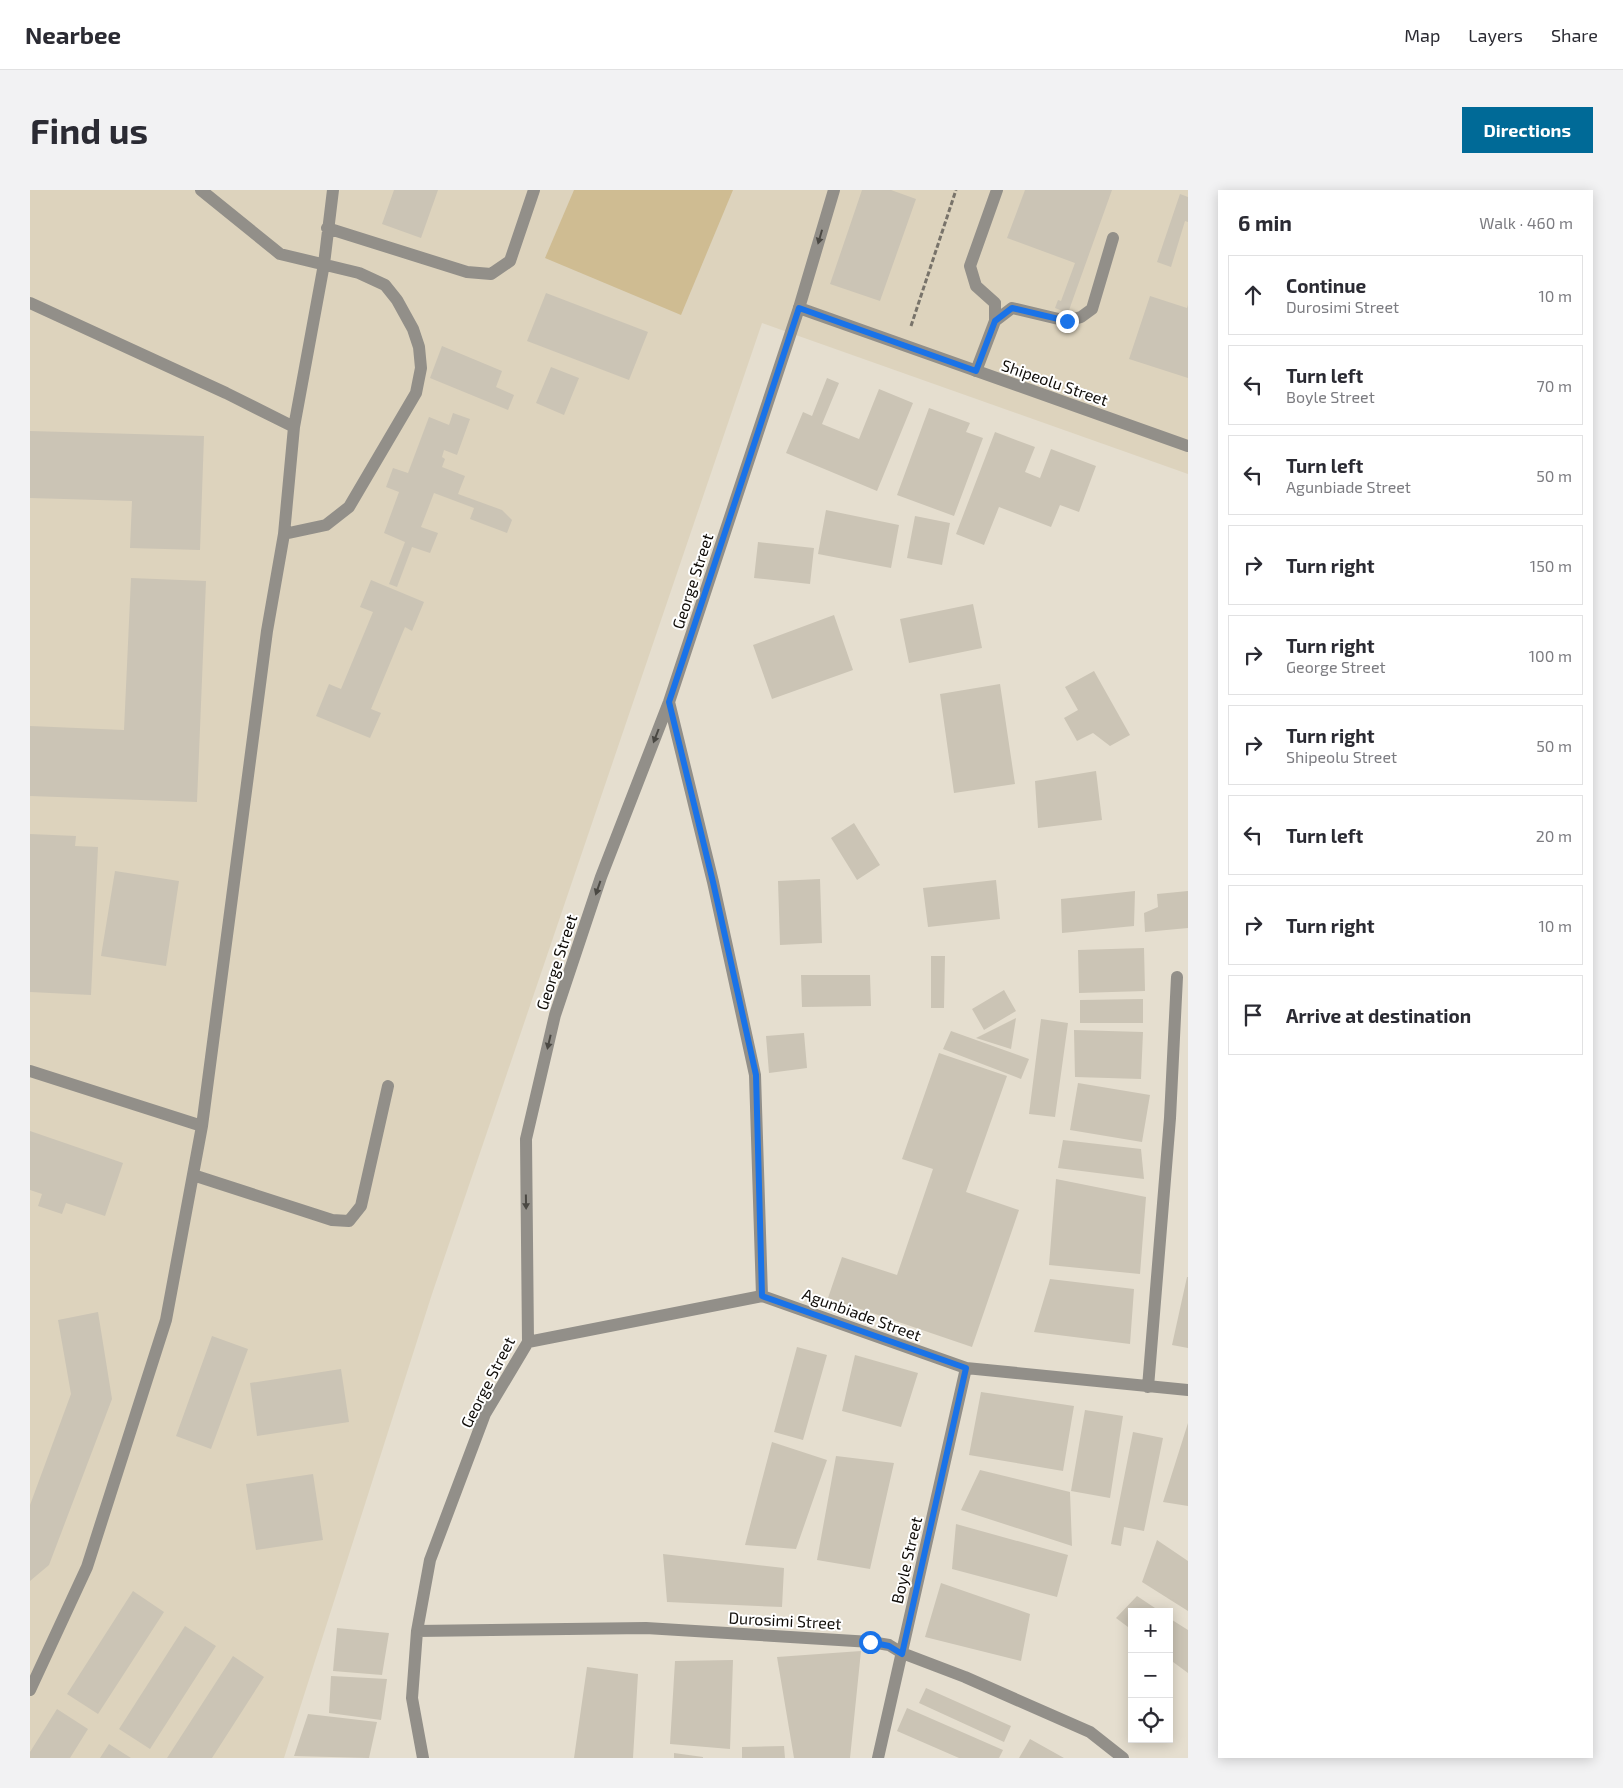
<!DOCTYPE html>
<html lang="en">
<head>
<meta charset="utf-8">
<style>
  :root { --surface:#fff; --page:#f2f2f3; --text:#2b2b33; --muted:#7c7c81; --line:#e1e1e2; --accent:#006a97 }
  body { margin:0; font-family:"Exo 2",sans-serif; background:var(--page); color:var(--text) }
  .controls { position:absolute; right:15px; bottom:15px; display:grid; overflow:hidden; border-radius:0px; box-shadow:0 2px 12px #0003 }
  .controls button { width:45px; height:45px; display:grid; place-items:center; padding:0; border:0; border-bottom:1px solid var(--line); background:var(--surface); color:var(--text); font:25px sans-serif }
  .stop { position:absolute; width:15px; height:15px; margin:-11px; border:4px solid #1a73e8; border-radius:50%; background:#fff }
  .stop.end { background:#1a73e8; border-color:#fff; box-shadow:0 1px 5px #0008 }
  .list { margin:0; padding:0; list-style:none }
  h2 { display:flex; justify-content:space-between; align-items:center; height:65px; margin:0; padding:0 20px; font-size:21px }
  h2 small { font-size:16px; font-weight:400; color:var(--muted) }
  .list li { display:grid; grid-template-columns:32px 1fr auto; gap:15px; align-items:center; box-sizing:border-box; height:80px; margin:0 10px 10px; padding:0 10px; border:1px solid var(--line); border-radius:0px }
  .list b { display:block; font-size:19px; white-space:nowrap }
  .list p { margin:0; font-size:16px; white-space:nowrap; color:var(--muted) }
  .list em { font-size:16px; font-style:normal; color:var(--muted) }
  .icon { flex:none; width:28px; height:28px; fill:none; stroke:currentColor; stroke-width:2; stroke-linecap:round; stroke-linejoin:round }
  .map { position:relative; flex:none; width:1158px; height:1568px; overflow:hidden; border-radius:0px }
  header { display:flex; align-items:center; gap:30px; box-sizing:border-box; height:70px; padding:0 25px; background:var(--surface); border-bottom:1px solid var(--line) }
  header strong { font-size:24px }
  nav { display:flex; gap:28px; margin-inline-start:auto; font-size:18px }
  .intro { display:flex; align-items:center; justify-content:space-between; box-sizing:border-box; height:120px; padding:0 30px }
  h1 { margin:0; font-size:35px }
  .button { padding:12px 22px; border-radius:0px; background:var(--accent); color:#fff; font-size:18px; font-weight:700 }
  main { display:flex; gap:30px; padding:0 30px }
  aside { flex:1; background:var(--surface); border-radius:0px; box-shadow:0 2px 12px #0003 }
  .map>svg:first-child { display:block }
  .built { fill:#ddd3bd }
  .green { fill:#cfbc92 }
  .building { fill:#cbc4b5 }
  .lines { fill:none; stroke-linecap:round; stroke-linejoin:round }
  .path { stroke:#78736a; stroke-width:3; stroke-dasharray:5 2.5; stroke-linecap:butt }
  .service { stroke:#928f89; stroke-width:12 }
  .minor { stroke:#928f89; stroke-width:12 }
  .tertiary { stroke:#928f89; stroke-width:12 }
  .oneway { fill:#4a4843 }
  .route { stroke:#1a73e8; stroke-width:6 }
  .labels { text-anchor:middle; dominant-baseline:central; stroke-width:4; stroke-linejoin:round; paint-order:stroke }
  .street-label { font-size:16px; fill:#100d09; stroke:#fff }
</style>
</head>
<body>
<header>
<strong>Nearbee</strong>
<nav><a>Map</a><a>Layers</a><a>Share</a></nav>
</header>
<div class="intro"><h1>Find us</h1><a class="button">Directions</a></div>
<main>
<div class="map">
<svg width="1158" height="1568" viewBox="0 0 1158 1568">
  <rect width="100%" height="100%" fill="#e5decf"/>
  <!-- built -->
  <path class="built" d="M 0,0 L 1158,0 L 1158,284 L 732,133 L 402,1104 L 254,1568 L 0,1568 Z"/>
  <!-- green -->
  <path class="green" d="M 544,0 L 703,0 L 651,125 L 515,68 Z"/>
  <!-- building -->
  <path class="building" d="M 364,0 L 408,0 L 391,48 L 352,34 Z
    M 832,0 L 861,0 L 886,9 L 850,111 L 800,94 Z
    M 995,0 L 1082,0 L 1038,123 L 1025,118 L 1028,110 L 1031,111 L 1045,73 L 977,48 Z
    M 1150,4 L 1158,7 L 1158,32 L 1155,31 L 1141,77 L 1127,72 Z
    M 516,103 L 618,142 L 599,190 L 497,151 Z
    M 1120,106 L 1157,118 L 1158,115 L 1158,188 L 1099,169 Z
    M 412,156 L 472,181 L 466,197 L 484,205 L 478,220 L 400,188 Z
    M 521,177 L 549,188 L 534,225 L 506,213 Z
    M 797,188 L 809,193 L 792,234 L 829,249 L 849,199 L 883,213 L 847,301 L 756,263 L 773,222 L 782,226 Z
    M 899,218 L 940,233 L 936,242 L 953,248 L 924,326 L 867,305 Z
    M 423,223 L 440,229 L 427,265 L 414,260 L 412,267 L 415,269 L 412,277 L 435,286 L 428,304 L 472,320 L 482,330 L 477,343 L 440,329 L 444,318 L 404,303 L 391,337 L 408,343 L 400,363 L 382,357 L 367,397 L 359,394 L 375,352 L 354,343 L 369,302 L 356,297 L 363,278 L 378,283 L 399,227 L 419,235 Z
    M 0,241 L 174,246 L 170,360 L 100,358 L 102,311 L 0,308 Z
    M 965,242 L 1005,257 L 995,282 L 1010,288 L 1021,259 L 1066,276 L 1049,322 L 1030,315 L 1021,337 L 969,317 L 954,355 L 926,344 Z
    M 796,320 L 869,335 L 861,378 L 788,364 Z
    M 885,326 L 920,333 L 912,375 L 877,368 Z
    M 728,352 L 784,358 L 780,394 L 724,388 Z
    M 101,388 L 176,391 L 167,612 L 0,606 L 0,536 L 94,540 Z
    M 341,390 L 394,412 L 382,441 L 375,437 L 341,519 L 351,523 L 340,548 L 286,526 L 299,494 L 311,499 L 343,422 L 330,417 Z
    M 943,414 L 952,458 L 879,473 L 870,429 Z
    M 804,425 L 823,480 L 742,509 L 723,455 Z
    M 1064,481 L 1100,545 L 1080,556 L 1063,543 L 1047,551 L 1034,528 L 1048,520 L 1035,497 Z
    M 970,494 L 985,594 L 924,603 L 910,504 Z
    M 1066,581 L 1072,630 L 1008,638 L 1005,591 Z
    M 824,633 L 850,675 L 827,690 L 801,648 Z
    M 0,644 L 46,646 L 45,656 L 68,657 L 61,805 L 0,802 Z
    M 85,681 L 149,691 L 136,776 L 71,766 Z
    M 790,689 L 792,753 L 750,755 L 748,691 Z
    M 966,690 L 970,729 L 898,737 L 893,698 Z
    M 1105,701 L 1104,736 L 1032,743 L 1031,709 Z
    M 1158,701 L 1158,738 L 1115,742 L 1114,723 L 1128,717 L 1127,704 Z
    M 1114,758 L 1115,801 L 1049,803 L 1048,760 Z
    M 901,766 L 915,766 L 914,818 L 901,818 Z
    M 771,785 L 840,785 L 841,816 L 772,817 Z
    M 974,800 L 986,821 L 954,840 L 942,819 Z
    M 1113,809 L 1113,833 L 1050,833 L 1050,810 Z
    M 986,828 L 981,859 L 946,848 Z
    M 1011,829 L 1038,833 L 1025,927 L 999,924 Z
    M 1044,840 L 1113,842 L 1111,889 L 1045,887 Z
    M 921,841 L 999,869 L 991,889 L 913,859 Z
    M 774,843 L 777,878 L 739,883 L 736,846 Z
    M 909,863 L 977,886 L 936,1002 L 989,1020 L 942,1157 L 798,1108 L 812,1067 L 867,1085 L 903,979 L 872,969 Z
    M 1048,893 L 1120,905 L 1112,952 L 1040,940 Z
    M 0,941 L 93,973 L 75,1026 L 36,1013 L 32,1024 L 8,1016 L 12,1004 L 0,1000 Z
    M 1033,950 L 1111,959 L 1114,989 L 1028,978 Z
    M 1026,989 L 1116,1007 L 1110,1084 L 1019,1075 Z
    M 1157,1087 L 1158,1087 L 1158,1158 L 1142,1155 Z
    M 1020,1089 L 1104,1099 L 1100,1154 L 1004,1142 Z
    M 68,1122 L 82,1209 L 19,1375 L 0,1391 L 0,1315 L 41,1204 L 28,1130 Z
    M 182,1146 L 218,1159 L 181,1259 L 146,1246 Z
    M 767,1157 L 797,1165 L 773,1250 L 744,1242 Z
    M 825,1165 L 888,1183 L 871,1237 L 812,1221 Z
    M 311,1179 L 319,1232 L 227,1246 L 220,1193 Z
    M 951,1202 L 1044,1216 L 1033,1281 L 939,1265 Z
    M 1055,1220 L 1093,1226 L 1080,1308 L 1041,1301 Z
    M 1158,1233 L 1158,1316 L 1133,1312 Z
    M 1103,1242 L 1133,1248 L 1114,1341 L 1094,1337 L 1091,1356 L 1081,1354 Z
    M 742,1252 L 797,1270 L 766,1359 L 715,1355 Z
    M 806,1266 L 864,1273 L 840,1379 L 787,1370 Z
    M 950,1280 L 1040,1302 L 1042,1356 L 931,1320 Z
    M 283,1284 L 293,1350 L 226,1360 L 216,1294 Z
    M 926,1334 L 1038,1365 L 1027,1407 L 922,1379 Z
    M 1127,1350 L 1158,1371 L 1158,1421 L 1112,1392 Z
    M 633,1364 L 754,1378 L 752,1417 L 637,1412 Z
    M 911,1393 L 1000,1424 L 991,1471 L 895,1447 Z
    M 103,1401 L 134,1422 L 68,1524 L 37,1504 Z
    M 1107,1406 L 1131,1422 L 1102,1422 L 1102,1440 L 1086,1428 Z
    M 1139,1428 L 1158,1440 L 1158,1483 L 1139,1469 Z
    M 155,1436 L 186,1456 L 120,1559 L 89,1539 Z
    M 307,1438 L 359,1443 L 352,1485 L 303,1481 Z
    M 831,1461 L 820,1568 L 764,1568 L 747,1467 Z
    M 203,1466 L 234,1487 L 182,1568 L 137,1568 Z
    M 703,1470 L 700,1559 L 640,1554 L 645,1471 Z
    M 557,1477 L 608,1484 L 603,1568 L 544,1568 Z
    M 301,1486 L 357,1489 L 351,1530 L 299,1523 Z
    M 896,1498 L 981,1536 L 974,1552 L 889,1513 Z
    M 877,1518 L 973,1560 L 969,1568 L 929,1568 L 867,1541 Z
    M 27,1519 L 58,1539 L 40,1568 L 0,1568 L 0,1562 Z
    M 278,1524 L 347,1532 L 339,1568 L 264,1566 Z
    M 1000,1549 L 1034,1568 L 989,1568 Z
    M 79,1554 L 101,1568 L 70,1568 Z
    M 754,1556 L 755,1568 L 712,1568 L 712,1557 Z
    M 644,1563 L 673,1567 L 673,1568 L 644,1568 Z"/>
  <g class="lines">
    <!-- path -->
    <path class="path" d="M 881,136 L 926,0"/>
    <!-- service -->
    <path class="service" d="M 171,0 L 250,64 L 329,83 L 355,95 L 367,110 L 383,139 L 389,157 L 391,178 L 386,203 L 319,317 L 296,335 L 254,344
      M 297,38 L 437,82 L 461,84 L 480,71 L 504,0
      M 0,113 L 196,203 L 264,237 L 254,344 L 237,441 L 172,936 L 136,1130 L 57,1377 L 0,1500
      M 965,131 L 982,118 L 1037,131 L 1051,127 L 1062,119 L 1083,48
      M 946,181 L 965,131 L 965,113 L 946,96 L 940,76 L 967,0
      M 264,237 L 294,74 L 303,0
      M 0,881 L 172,936
      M 163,985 L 302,1030 L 319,1031 L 331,1016 L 358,896"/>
    <!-- minor -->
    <path class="minor" d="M 639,512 L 683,692 L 725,885 L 732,1106
      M 498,1152 L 732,1106 L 936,1178 L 1158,1200
      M 1118,1197 L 1140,928 L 1147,787
      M 387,1441 L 616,1438 L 841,1452 L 859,1455 L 872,1463 L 935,1487 L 1060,1542 L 1093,1568
      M 393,1568 L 382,1508 L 387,1441 L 400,1370 L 455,1224 L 498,1152 L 496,949 L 525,825 L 571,687 L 639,512 L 769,118
      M 848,1568 L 936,1178"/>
    <!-- tertiary -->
    <path class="tertiary" d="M 804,0 L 769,118 L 1158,256"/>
  </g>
  <!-- one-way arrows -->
  <defs><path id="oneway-solid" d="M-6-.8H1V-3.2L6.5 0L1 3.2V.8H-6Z" transform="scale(1.25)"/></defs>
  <g class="oneway">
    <use href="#oneway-solid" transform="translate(790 47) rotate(106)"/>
    <use href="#oneway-solid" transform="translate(626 546) rotate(111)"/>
    <use href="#oneway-solid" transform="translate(568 698) rotate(109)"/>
    <use href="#oneway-solid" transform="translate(519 852) rotate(103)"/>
    <use href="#oneway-solid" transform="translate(496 1012) rotate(89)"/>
  </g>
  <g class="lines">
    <!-- route -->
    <path class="route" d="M 840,1452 L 859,1456 L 872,1464 L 936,1178 L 732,1106 L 726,885 L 683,692 L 639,512 L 769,118 L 946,181 L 965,131 L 982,118 L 1037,131"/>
  </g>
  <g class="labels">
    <!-- street labels -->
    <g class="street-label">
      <text transform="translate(1025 192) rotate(19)">Shipeolu Street</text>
      <text transform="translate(662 391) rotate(-72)">George Street</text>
      <text transform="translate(526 772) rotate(-72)">George Street</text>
      <text transform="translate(832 1124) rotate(20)">Agunbiade Street</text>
      <text transform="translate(457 1192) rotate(-63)">George Street</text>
      <text transform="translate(876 1370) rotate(-77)">Boyle Street</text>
      <text transform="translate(755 1430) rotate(3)">Durosimi Street</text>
    </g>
  </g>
</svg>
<div class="controls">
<button>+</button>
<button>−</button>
<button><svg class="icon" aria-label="locate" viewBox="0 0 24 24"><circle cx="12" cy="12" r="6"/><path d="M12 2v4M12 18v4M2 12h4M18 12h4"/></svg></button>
</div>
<div class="stop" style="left:840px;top:1452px"></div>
<div class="stop end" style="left:1037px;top:131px"></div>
</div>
<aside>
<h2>6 min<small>Walk · 460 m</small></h2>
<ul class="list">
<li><svg class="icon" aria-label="ahead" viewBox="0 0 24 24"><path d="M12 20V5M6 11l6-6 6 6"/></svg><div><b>Continue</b><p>Durosimi Street</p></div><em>10 m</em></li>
<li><svg class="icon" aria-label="left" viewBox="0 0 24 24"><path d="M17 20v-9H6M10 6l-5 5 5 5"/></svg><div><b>Turn left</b><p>Boyle Street</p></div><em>70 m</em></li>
<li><svg class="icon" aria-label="left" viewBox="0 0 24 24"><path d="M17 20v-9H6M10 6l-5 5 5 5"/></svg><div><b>Turn left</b><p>Agunbiade Street</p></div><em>50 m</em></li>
<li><svg class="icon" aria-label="right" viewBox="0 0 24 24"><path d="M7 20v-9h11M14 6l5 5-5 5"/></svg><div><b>Turn right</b></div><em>150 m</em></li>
<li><svg class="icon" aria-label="right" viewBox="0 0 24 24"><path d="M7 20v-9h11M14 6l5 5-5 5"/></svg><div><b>Turn right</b><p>George Street</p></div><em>100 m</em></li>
<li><svg class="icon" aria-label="right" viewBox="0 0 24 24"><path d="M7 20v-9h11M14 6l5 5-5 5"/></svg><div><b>Turn right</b><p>Shipeolu Street</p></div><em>50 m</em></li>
<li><svg class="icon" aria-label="left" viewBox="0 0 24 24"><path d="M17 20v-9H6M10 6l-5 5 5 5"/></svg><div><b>Turn left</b></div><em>20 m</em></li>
<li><svg class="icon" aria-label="right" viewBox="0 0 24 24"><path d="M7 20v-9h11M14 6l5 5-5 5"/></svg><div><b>Turn right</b></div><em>10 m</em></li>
<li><svg class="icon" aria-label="arrive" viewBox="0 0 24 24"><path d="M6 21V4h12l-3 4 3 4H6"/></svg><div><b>Arrive at destination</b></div></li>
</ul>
</aside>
</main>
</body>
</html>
